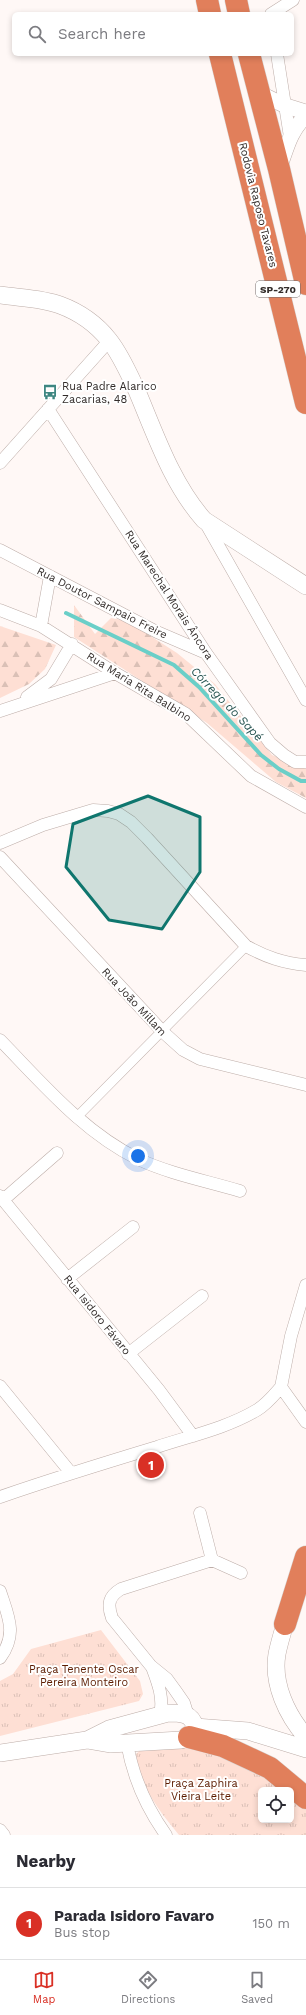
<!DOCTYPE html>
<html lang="en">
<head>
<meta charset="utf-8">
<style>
  :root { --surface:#fff; --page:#f2f2f3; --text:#2b2b33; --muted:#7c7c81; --line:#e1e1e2; --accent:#d93025 }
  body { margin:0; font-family:"Work Sans",sans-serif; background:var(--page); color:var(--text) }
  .controls { position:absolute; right:12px; bottom:12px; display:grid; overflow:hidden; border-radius:6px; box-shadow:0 2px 6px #0003 }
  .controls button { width:36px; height:36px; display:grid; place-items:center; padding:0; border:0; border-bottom:1px solid var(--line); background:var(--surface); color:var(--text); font:20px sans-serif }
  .you { position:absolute; left:138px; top:1156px; width:14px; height:14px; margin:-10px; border:3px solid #fff; border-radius:50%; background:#1a73e8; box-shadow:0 0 0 6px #1a73e833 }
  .badge { display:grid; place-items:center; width:26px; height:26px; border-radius:50%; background:var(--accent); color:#fff; font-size:13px; font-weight:700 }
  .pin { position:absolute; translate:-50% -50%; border:2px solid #fff; box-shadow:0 1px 4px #0006 }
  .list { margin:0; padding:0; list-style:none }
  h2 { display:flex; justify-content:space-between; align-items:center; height:52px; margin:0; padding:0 16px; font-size:17px }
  h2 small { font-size:13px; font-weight:400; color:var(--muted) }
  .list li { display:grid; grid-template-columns:26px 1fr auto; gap:12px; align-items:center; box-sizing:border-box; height:72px; padding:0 16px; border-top:1px solid var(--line) }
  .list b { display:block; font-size:15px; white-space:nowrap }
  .list p { margin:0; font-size:13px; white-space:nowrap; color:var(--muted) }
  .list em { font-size:13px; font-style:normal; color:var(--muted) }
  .icon { flex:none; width:22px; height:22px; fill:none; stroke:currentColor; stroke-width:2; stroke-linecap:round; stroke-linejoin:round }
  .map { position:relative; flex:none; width:306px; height:1835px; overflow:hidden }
  .search { position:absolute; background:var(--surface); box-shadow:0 2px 6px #0003; left:12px; right:12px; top:12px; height:44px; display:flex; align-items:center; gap:10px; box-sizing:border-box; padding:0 14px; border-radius:6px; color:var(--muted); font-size:15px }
  .sheet { height:124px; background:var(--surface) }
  nav { display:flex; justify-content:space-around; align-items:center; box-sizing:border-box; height:56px; border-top:1px solid var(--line); background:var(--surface); font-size:11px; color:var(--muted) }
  nav a { display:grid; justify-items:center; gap:2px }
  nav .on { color:var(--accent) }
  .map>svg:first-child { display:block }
  .forest { fill:url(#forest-firs) }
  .park { fill:url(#park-tufts); fill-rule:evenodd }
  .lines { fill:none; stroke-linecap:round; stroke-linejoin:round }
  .stream { stroke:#6acfc8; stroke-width:4 }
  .pedestrian-casing { stroke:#bdada8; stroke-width:10 }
  .minor-casing { stroke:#bdada8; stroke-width:13 }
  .tertiary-casing { stroke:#bdada8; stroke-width:16 }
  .secondary-casing { stroke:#bdada8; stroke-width:18 }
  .motorway-casing { stroke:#d6d5d4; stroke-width:23 }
  .pedestrian { stroke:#fff; stroke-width:9 }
  .minor { stroke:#fff; stroke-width:12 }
  .tertiary { stroke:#fff; stroke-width:15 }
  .secondary { stroke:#fff; stroke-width:17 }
  .motorway { stroke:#e17f5b; stroke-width:22 }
  .marked { fill:#0f766e; fill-opacity:0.2; stroke:#0f766e; stroke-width:3; stroke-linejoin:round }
  .labels { text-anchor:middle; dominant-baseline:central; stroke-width:4; stroke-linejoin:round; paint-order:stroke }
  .shield { fill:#fff; stroke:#706b6a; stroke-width:1 }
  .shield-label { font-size:10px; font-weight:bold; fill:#322c2a }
  .street-label { font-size:11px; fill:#322c2a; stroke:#fff }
  .poi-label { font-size:11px; fill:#322c2a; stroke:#fff; text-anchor:start }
  .park-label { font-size:11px; fill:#5c1c00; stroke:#fff }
  .water-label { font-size:12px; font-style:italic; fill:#285552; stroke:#fff }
</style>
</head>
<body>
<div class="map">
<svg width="306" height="1835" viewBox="0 0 306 1835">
  <defs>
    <pattern id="forest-firs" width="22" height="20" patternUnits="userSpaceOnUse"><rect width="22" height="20" fill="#fedfd4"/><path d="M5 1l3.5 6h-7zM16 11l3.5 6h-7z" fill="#dac0b6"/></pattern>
    <pattern id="park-tufts" width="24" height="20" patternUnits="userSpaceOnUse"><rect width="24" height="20" fill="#fedfd4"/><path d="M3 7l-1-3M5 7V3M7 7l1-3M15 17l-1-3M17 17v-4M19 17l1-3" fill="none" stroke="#dac0b6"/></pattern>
  </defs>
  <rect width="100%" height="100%" fill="#fff8f6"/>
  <!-- forest -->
  <path class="forest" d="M 74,605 L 95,634 L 111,618 L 127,621 L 177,653 L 215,684 L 272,755 L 306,769 L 306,798 L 276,782 L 207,723 L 74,637 Z
    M 0,626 L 56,645 L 45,669 L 29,684 L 0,698 Z"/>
  <!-- park -->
  <path class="park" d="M 101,1630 L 140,1681 L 143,1694 L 139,1701 L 0,1736 L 0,1681 L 13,1674 L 31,1649 Z
    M 191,1742 C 214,1745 250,1756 269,1770 C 282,1780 294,1792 306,1803 L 306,1835 L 179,1835 C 159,1811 139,1785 136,1754 L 145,1746 ZM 261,1790 L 291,1790 L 291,1820 L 261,1820 Z"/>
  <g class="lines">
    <!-- stream -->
    <path class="stream" d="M 66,613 L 174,665 L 199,687 L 261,755 L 279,769 L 301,781 L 306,781"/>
    <!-- pedestrian casing -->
    <g class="pedestrian-casing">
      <path id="pedestrian" d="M 76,1118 L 246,946"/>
    </g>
    <!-- minor casing -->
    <g class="minor-casing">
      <path id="minor" d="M 271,14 L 293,0
        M 277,54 L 290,137
        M 48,409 L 206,653 L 270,743 L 284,755 L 295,762 L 306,762
        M 0,463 L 109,341
        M 205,522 L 306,700
        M 0,550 L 157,632 L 206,653
        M 0,610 L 41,626 L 115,673 L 186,714 L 251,776 L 306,807
        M 41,626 L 50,576
        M 27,697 L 51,679 L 72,644
        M 0,711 L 115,673
        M 0,843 L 43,825 L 93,810 L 108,811 L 119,814 L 131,822 L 147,838 L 246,946 C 266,957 283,963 306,965
        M 0,857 L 163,1032 L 183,1050 L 200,1059 L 306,1085
        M 0,1040 C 42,1083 83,1132 138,1159 C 170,1174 207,1181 240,1191
        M 0,1196 L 159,1390 L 193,1436
        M 3,1200 L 57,1153
        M 67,1279 L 133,1227
        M 306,1285 L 291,1336 L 281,1387 L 306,1422
        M 128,1354 L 202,1296
        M 0,1386 L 71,1473
        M 0,1497 C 52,1479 104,1463 157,1447 C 190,1436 227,1428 257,1410 C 267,1404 274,1395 281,1387
        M 200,1513 L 212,1560
        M 0,1591 C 8,1616 18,1634 0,1658
        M 152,1667 C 158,1683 164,1698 160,1715
        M 188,1716 L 184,1703 L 175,1690 L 167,1679 L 151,1666 L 112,1618 C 107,1604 109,1596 121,1589 L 212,1560 L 241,1573
        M 127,1743 C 133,1778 146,1807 166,1835
        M 0,1830 L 4,1835"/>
    </g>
    <!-- tertiary casing -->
    <g class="tertiary-casing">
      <path id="tertiary" d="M 259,93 L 286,106 L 306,112
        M 279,169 C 286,150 290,130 306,116"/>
    </g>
    <!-- secondary casing -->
    <g class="secondary-casing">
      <path id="secondary" d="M 0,295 C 20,298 42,298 60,305 C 79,312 97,325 109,340 C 121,355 129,374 137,391 C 156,436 172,484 204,520 L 306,586
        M 285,1624 C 282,1634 279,1644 277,1654 C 272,1684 287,1715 306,1737
        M 195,1727 L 248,1731 L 306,1749
        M 0,1753 L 87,1740 L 110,1744 L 181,1740 L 189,1737 L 195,1727 C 192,1713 180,1713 168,1713 L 109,1729 L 87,1740"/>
    </g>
    <!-- motorway casing -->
    <g class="motorway-casing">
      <path id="motorway" d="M 207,0 L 210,14
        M 236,0 L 239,14
        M 220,54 L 306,403
        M 249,54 L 279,169 L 306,284
        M 285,1624 L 306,1557
        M 189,1737 L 223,1746 L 270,1768 L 306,1798"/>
    </g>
    <!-- pedestrian -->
    <use href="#pedestrian" class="pedestrian"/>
    <!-- minor -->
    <use href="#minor" class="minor"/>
    <!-- tertiary -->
    <use href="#tertiary" class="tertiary"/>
    <!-- secondary -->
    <use href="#secondary" class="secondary"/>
    <!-- motorway -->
    <use href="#motorway" class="motorway"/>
  </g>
  <!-- marked area -->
  <path class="marked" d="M 148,796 L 200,817 L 200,872 L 162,929 L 109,920 L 66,867 L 73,824 Z"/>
  <!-- icons -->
  <defs>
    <g id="bus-bare" transform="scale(1.2)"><path d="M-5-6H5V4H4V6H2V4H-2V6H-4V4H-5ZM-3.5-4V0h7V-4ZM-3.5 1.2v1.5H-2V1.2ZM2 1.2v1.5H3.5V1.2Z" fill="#3e8681" stroke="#fff" stroke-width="2.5" paint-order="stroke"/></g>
  </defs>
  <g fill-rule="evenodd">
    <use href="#bus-bare" x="50" y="392"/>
  </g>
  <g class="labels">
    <!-- shield labels -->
    <rect class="shield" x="256" y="281" width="44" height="16" rx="3"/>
    <g class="shield-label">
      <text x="278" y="289">SP-270</text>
    </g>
    <!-- street labels -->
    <g class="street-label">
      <text transform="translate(258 205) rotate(76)">Rodovia Raposo Tavares</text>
      <text transform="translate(169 595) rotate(57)">Rua Marechal Morais Âncora</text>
      <text transform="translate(102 603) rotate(27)">Rua Doutor Sampaio Freire</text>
      <text transform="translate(139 687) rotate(32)">Rua Maria Rita Balbino</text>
      <text transform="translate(134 1002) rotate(47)">Rua João Millam</text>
      <text transform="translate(97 1315) rotate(51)">Rua Isidoro Fávaro</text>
    </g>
    <!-- poi labels -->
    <g class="poi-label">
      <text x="62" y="386">Rua Padre Alarico<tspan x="62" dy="13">Zacarias, 48</tspan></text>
    </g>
    <!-- park labels -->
    <g class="park-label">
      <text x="84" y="1669">Praça Tenente Oscar<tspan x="84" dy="13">Pereira Monteiro</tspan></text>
      <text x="201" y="1783">Praça Zaphira<tspan x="201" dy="13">Vieira Leite</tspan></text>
    </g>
    <!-- water labels -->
    <g class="water-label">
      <text transform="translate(227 704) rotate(46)">Córrego do Sapé</text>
    </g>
  </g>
</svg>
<div class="controls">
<button><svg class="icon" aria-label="locate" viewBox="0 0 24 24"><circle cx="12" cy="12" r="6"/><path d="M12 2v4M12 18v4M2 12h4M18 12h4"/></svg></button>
</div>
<div class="you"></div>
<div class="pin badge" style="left:151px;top:1465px">1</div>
<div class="search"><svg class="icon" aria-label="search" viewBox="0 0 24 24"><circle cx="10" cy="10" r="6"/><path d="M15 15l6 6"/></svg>Search here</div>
</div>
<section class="sheet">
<h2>Nearby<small></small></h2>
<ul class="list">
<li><span class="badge">1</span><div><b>Parada Isidoro Favaro</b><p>Bus stop</p></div><em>150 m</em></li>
</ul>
</section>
<nav>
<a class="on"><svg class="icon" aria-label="map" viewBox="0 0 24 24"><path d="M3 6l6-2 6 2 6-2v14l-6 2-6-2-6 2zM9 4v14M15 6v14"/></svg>Map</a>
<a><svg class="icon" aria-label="directions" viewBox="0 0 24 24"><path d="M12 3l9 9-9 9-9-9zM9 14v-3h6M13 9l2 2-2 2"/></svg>Directions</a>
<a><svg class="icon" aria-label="saved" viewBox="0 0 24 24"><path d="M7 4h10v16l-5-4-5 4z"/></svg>Saved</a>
</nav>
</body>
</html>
